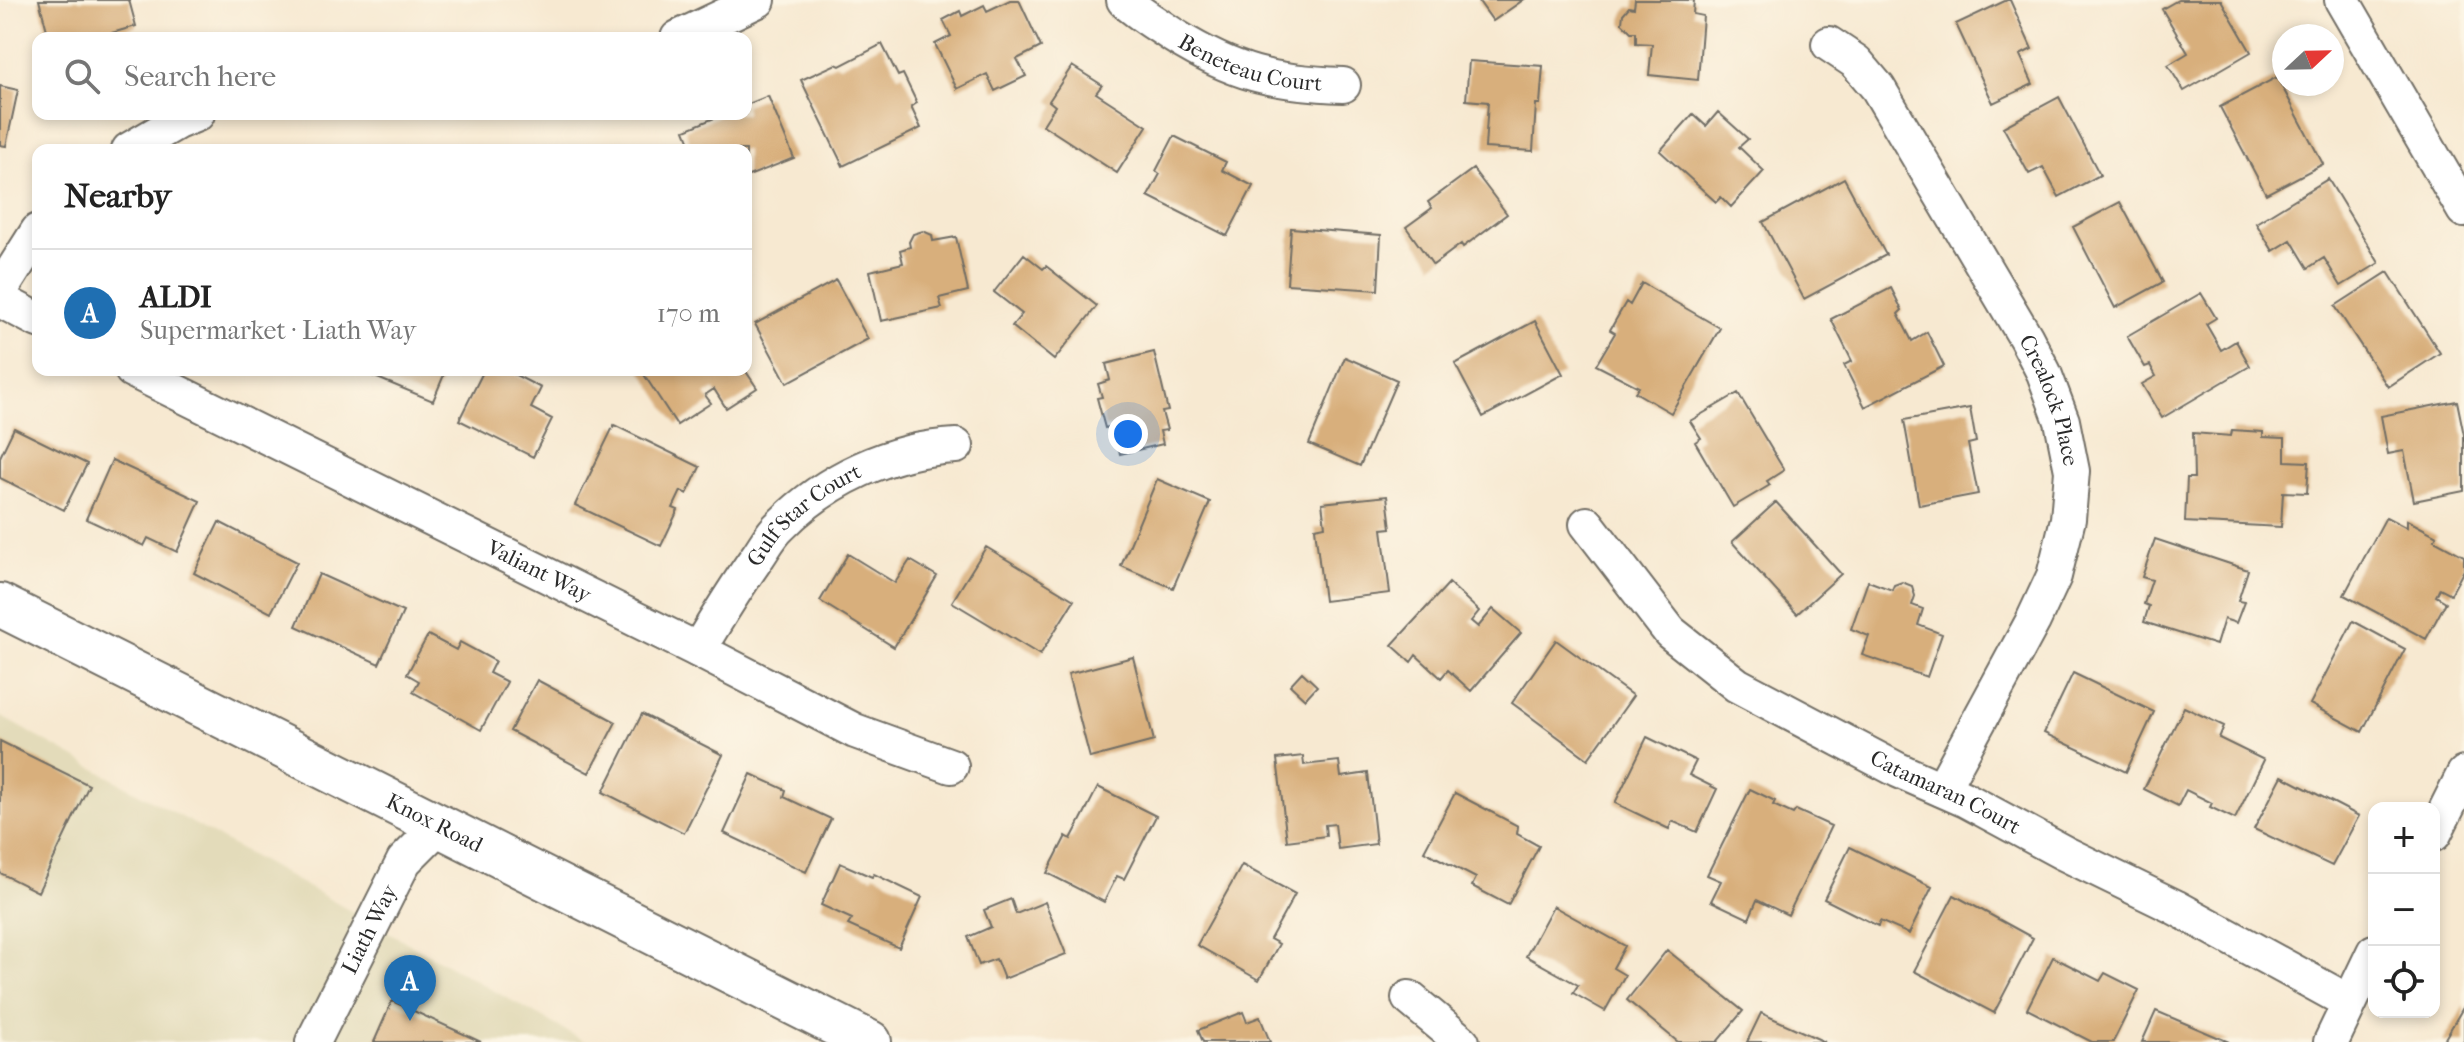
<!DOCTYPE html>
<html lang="en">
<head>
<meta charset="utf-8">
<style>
  :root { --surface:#fff; --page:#f6f6f6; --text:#222; --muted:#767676; --line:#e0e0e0; --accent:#1f6fb2 }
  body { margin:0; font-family:"IM FELL French Canon",serif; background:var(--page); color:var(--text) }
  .controls { position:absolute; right:24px; bottom:24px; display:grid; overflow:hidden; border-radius:16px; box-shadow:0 4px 12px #0003 }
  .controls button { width:72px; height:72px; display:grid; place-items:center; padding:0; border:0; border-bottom:2px solid var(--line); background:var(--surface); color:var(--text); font:40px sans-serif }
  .compass { position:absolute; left:2272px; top:24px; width:72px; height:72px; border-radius:50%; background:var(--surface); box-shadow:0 4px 12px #0003; rotate:68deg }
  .you { position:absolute; left:1128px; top:434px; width:28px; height:28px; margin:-20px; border:6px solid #fff; border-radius:50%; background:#1a73e8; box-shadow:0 0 0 12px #1a73e833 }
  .badge { display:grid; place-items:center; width:52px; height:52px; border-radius:50%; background:var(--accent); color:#fff; font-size:26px; font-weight:700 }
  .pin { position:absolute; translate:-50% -66px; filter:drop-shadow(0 2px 4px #0008) }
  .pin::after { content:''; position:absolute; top:42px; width:28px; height:24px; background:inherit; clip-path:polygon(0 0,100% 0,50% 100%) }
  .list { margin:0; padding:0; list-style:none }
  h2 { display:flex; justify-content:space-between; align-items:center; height:104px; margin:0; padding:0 32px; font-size:34px }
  h2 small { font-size:26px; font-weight:400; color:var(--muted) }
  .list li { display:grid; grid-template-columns:52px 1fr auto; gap:24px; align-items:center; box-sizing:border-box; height:128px; padding:0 32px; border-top:2px solid var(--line) }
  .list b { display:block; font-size:30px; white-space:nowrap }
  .list p { margin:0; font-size:26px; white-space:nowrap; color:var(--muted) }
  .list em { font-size:26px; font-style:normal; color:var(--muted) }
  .icon { flex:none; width:44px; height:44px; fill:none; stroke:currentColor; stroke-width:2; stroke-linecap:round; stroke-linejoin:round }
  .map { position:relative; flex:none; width:2464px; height:1042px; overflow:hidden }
  .search { position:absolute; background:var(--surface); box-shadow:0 4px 12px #0003; left:32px; top:32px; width:720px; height:88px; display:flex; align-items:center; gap:20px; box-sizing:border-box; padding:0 28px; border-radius:16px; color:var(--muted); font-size:30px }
  .panel { position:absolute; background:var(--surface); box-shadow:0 4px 12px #0003; left:32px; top:144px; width:720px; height:232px; border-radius:16px }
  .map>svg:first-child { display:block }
  .built { fill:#e3dbba }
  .building { fill:#d8af7c }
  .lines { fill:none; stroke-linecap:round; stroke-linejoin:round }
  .minor-casing { stroke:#726e65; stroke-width:38 }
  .tertiary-casing { stroke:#726e65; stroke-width:46 }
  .minor { stroke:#fff; stroke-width:34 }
  .tertiary { stroke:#fff; stroke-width:42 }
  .labels { text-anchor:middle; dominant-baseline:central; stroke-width:6; stroke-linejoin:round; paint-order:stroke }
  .street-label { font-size:22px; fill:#2b2b2b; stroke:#fcf5e5 }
</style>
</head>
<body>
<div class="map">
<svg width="2464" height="1042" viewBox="0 0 2464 1042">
  <rect width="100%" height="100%" fill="#fcf5e5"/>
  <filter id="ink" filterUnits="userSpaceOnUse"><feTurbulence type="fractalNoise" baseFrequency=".0125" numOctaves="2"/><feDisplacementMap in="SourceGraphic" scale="16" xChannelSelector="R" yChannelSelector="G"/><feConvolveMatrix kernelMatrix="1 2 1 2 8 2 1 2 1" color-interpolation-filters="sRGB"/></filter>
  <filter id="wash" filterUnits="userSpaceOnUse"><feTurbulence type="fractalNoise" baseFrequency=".006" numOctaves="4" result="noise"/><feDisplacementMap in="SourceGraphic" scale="32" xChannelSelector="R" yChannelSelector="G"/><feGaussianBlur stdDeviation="1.8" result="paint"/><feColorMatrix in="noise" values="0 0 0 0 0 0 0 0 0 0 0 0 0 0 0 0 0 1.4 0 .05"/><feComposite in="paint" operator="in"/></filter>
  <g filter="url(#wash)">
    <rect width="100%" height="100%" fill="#f7e9d1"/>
    <!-- built -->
    <path class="built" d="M 0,716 L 586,1042 L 0,1042 Z"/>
    <g id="blocks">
      <!-- building -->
      <path class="building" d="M 39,0 L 129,0 L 136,26 L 105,35 L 106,38 L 49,38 Z
        M 1010,0 L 1019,0 L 1041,47 L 1017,59 L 1026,76 L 995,91 L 987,74 L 957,89 L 935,44 L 951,36 L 943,20 L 960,11 L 962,16 L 984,5 L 987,11 Z
        M 1478,0 L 1523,0 L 1493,21 Z
        M 1635,0 L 1694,0 L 1693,14 L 1703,16 L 1698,80 L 1649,75 L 1652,44 L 1636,43 L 1636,32 L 1631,32 L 1622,23 L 1623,14 L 1629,7 L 1634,8 Z
        M 2007,0 L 2010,0 L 2032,49 L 2020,55 L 2033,84 L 1993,103 L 1956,24 Z
        M 2178,0 L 2221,0 L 2251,52 L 2184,91 L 2168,65 L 2188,53 L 2162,9 Z
        M 882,44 L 898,76 L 903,74 L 917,103 L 911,107 L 921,128 L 843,166 L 801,80 L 836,64 L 840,66 Z
        M 1469,61 L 1543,66 L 1540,104 L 1536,104 L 1533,151 L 1485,148 L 1488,102 L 1466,100 Z
        M 1072,66 L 1102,85 L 1096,93 L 1147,126 L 1117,173 L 1043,125 L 1055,106 L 1049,101 Z
        M 2277,77 L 2323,164 L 2266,194 L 2220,107 Z
        M 0,86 L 18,90 L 6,146 L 0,145 Z
        M 768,96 L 794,158 L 746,177 L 746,150 L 693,150 L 685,130 L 724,114 L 746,114 L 746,105 Z
        M 2059,97 L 2100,175 L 2059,197 L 2043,167 L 2029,174 L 2003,127 Z
        M 1718,112 L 1748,139 L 1739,147 L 1764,171 L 1731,207 L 1721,197 L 1716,202 L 1660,151 L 1693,114 L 1706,126 Z
        M 1174,136 L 1226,162 L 1222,170 L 1253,186 L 1227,236 L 1148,196 L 1160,174 L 1156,171 Z
        M 1473,169 L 1507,214 L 1463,247 L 1461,244 L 1433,265 L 1406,227 L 1432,208 L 1428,202 Z
        M 1844,178 L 1886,255 L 1804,299 L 1763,222 Z
        M 2328,179 L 2379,263 L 2341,286 L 2324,258 L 2308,268 L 2291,240 L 2273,251 L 2256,223 Z
        M 2120,202 L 2163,282 L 2115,308 L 2073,227 Z
        M 1291,228 L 1381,235 L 1378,290 L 1287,284 Z
        M 923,231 L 932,235 L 933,241 L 956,237 L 968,291 L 939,298 L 942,308 L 881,321 L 870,271 L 903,263 L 900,250 L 910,247 L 909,242 L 913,234 Z
        M 1024,254 L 1043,269 L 1046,266 L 1097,306 L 1054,360 L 1012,326 L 1022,314 L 994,292 Z
        M 2388,272 L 2440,353 L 2388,387 L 2335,306 Z
        M 836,280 L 868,339 L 787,383 L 755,324 Z
        M 1642,283 L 1720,328 L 1671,413 L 1635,392 L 1639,387 L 1596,365 L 1615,333 L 1610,330 L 1626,302 L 1630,305 Z
        M 1891,288 L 1902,310 L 1898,314 L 1912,341 L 1927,332 L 1944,366 L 1865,407 L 1844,365 L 1852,361 L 1831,319 Z
        M 2201,293 L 2216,318 L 2206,324 L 2221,350 L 2236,341 L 2250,366 L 2162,418 L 2142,384 L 2156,376 L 2150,365 L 2145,367 L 2127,336 Z
        M 1535,321 L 1563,374 L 1483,417 L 1455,364 Z
        M 1154,352 L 1168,411 L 1162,412 L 1167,430 L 1160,431 L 1163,444 L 1120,454 L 1113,426 L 1105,428 L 1097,398 L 1102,397 L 1098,384 L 1110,380 L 1106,364 Z
        M 1345,357 L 1397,380 L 1360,466 L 1309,444 Z
        M 358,370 L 446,370 L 433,401 Z
        M 484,370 L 506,370 L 541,388 L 531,408 L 552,419 L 533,457 L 459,420 Z
        M 641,370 L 745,370 L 757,388 L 726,408 L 714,389 L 705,395 L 711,403 L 677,425 Z
        M 1738,393 L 1784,470 L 1767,481 L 1770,485 L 1733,507 L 1695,442 L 1701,438 L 1690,421 Z
        M 2457,401 L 2464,435 L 2464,491 L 2414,501 L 2404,451 L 2388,454 L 2381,416 Z
        M 1970,408 L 1976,442 L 1968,444 L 1978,494 L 1919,505 L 1904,420 Z
        M 614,425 L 700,467 L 687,494 L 681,491 L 673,508 L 678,510 L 661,546 L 575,505 Z
        M 14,428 L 87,464 L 64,510 L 0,478 L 0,457 Z
        M 2232,430 L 2263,432 L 2263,437 L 2285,438 L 2285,461 L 2309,462 L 2307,493 L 2283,492 L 2281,527 L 2185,522 L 2187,478 L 2194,478 L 2193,433 L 2231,436 Z
        M 112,460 L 200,501 L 177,552 L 148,538 L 144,546 L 86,519 Z
        M 1157,479 L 1210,502 L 1173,588 L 1121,566 Z
        M 1387,496 L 1391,528 L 1382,529 L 1390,593 L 1324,601 L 1315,528 L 1325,526 L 1322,503 Z
        M 1776,502 L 1841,574 L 1797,614 L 1732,542 Z
        M 2386,517 L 2407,528 L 2407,520 L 2437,536 L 2434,540 L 2464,556 L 2464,570 L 2451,594 L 2440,588 L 2436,596 L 2446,602 L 2426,639 L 2344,595 Z
        M 219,522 L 297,562 L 271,613 L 194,573 Z
        M 2155,539 L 2248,570 L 2238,601 L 2244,602 L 2236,623 L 2224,619 L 2216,645 L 2144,622 L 2149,606 L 2144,604 L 2152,580 L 2142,577 Z
        M 986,547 L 1074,600 L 1040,655 L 952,602 Z
        M 848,554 L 895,583 L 910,560 L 937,576 L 894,647 L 820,601 Z
        M 319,574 L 403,612 L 379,664 L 296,626 Z
        M 1868,581 L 1892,590 L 1894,585 L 1902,582 L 1912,586 L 1915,596 L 1912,605 L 1923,609 L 1918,625 L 1942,634 L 1927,677 L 1862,655 L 1869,636 L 1851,629 Z
        M 1449,583 L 1479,611 L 1471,621 L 1478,627 L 1493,609 L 1521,633 L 1471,691 L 1448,670 L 1441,678 L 1416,655 L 1411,662 L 1392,645 Z
        M 2353,621 L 2405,649 L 2362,732 L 2310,704 Z
        M 428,635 L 456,650 L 460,642 L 495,661 L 489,673 L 507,682 L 481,730 L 413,692 L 419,681 L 407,674 Z
        M 1556,640 L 1633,696 L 1588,759 L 1512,703 Z
        M 1133,657 L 1154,741 L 1090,758 L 1068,674 Z
        M 1302,672 L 1317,686 L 1305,699 L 1290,685 Z
        M 2073,673 L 2154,712 L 2126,772 L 2044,733 Z
        M 537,680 L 616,722 L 589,773 L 510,731 Z
        M 2184,707 L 2224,726 L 2219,738 L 2264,760 L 2235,819 L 2210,807 L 2212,803 L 2186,790 L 2178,806 L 2144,789 Z
        M 642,714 L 723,755 L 684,833 L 603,792 Z
        M 1647,737 L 1696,761 L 1689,775 L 1717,789 L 1697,832 L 1672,821 L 1669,829 L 1615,803 Z
        M 0,741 L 89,785 L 38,892 L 0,873 Z
        M 1303,756 L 1304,765 L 1339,761 L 1341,777 L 1368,773 L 1376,844 L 1338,849 L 1335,824 L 1325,825 L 1326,836 L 1287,841 L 1277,759 Z
        M 751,774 L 786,790 L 784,797 L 831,819 L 806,872 L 724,833 Z
        M 2282,776 L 2359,816 L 2332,866 L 2254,829 Z
        M 1098,787 L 1156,816 L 1124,879 L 1117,876 L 1104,902 L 1047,873 L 1066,836 L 1071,839 Z
        M 1750,789 L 1775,801 L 1773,805 L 1793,814 L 1796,810 L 1831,826 L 1788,915 L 1757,900 L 1749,919 L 1711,901 L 1721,881 L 1707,875 Z
        M 1455,793 L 1518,826 L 1517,834 L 1539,846 L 1508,905 L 1472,886 L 1476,878 L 1424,851 Z
        M 1850,847 L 1932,887 L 1909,934 L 1880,921 L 1878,926 L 1824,899 Z
        M 840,863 L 872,877 L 874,874 L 922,897 L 899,948 L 848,925 L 852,919 L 821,905 Z
        M 1242,865 L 1295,894 L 1270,939 L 1279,944 L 1259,980 L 1197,945 Z
        M 1954,895 L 2033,938 L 1994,1013 L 1914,971 Z
        M 1011,899 L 1016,914 L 1045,902 L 1066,954 L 1004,979 L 996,959 L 979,965 L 968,937 L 991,927 L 984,910 Z
        M 1553,906 L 1625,946 L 1613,968 L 1625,975 L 1605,1011 L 1573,993 L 1578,985 L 1526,956 Z
        M 1667,950 L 1743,1011 L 1717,1042 L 1678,1042 L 1627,1000 Z
        M 2053,957 L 2100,981 L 2105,973 L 2139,990 L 2113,1042 L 2092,1042 L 2027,1009 Z
        M 392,1001 L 481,1042 L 374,1042 Z
        M 2464,1006 L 2464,1042 L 2443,1042 Z
        M 2156,1011 L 2229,1042 L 2142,1042 Z
        M 1243,1012 L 1247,1022 L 1260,1017 L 1270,1042 L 1203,1042 L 1198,1030 Z
        M 1761,1013 L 1825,1042 L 1747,1042 Z"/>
    </g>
  </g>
  <g filter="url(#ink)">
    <use href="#blocks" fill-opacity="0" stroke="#726e65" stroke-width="2"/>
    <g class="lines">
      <!-- minor casing -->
      <g class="minor-casing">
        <g id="minor">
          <path id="s1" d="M 1124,0 C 1139,14 1157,24 1174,36 C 1235,74 1272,82 1343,85"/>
          <path d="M 2342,0 L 2464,210"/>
          <path d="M 678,38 L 758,0"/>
          <path id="s2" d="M 1829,44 L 1856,62 L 1878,88 L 2026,338 L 2044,373 L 2062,421 L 2072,471 L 2068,519 L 2054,576 L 2033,621 L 1942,789"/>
          <path d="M 129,150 L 177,122 L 197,114"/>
          <path d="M 0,291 L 38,231"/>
          <path d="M 0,300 L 38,320"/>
          <path id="s3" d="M 132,370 L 698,650 L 855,731 L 951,766"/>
          <path id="s4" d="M 1587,524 L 1670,632 L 1737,685 L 1898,770 L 1966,800 L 2064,853 L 2175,907 L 2349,1002"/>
          <path id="s5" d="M 698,650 C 717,618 737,586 758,556 C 765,546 771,534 780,526 C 826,479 891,449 956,446"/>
          <path d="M 2434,834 L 2464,774"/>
          <path d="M 1409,998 L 1462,1042"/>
          <path id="s6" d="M 313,1042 L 404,861 L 439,826"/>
          <path d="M 2331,1042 L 2374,952"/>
        </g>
      </g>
      <!-- tertiary casing -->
      <g class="tertiary-casing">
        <g id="tertiary">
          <path id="s7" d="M 0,605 L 870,1042"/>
        </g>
      </g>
      <!-- minor -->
      <use href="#minor" class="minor"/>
      <!-- tertiary -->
      <use href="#tertiary" class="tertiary"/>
    </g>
  </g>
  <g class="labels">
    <!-- street labels -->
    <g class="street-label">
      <text stroke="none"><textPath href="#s1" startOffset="144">Beneteau Court</textPath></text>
      <text stroke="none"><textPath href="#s2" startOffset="424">Crealock Place</textPath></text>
      <text stroke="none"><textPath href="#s5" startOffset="174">Gulf Star Court</textPath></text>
      <text stroke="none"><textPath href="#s3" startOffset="454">Valiant Way</textPath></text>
      <text stroke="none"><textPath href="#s4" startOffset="456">Catamaran Court</textPath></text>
      <text stroke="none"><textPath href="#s7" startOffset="486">Knox Road</textPath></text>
      <text stroke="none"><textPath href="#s6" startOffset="126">Liath Way</textPath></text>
    </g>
  </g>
</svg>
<div class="controls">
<button>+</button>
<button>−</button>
<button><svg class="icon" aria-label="locate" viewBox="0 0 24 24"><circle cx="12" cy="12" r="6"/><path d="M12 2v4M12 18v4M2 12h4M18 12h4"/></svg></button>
</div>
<svg class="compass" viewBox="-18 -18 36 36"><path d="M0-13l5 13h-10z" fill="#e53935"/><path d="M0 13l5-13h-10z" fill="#767676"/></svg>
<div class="you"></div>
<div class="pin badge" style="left:410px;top:1021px">A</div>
<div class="search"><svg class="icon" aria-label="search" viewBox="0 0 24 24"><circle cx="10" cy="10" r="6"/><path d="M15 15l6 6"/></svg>Search here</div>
<section class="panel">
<h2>Nearby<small></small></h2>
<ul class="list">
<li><span class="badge">A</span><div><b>ALDI</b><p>Supermarket · Liath Way</p></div><em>170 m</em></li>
</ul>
</section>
</div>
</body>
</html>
